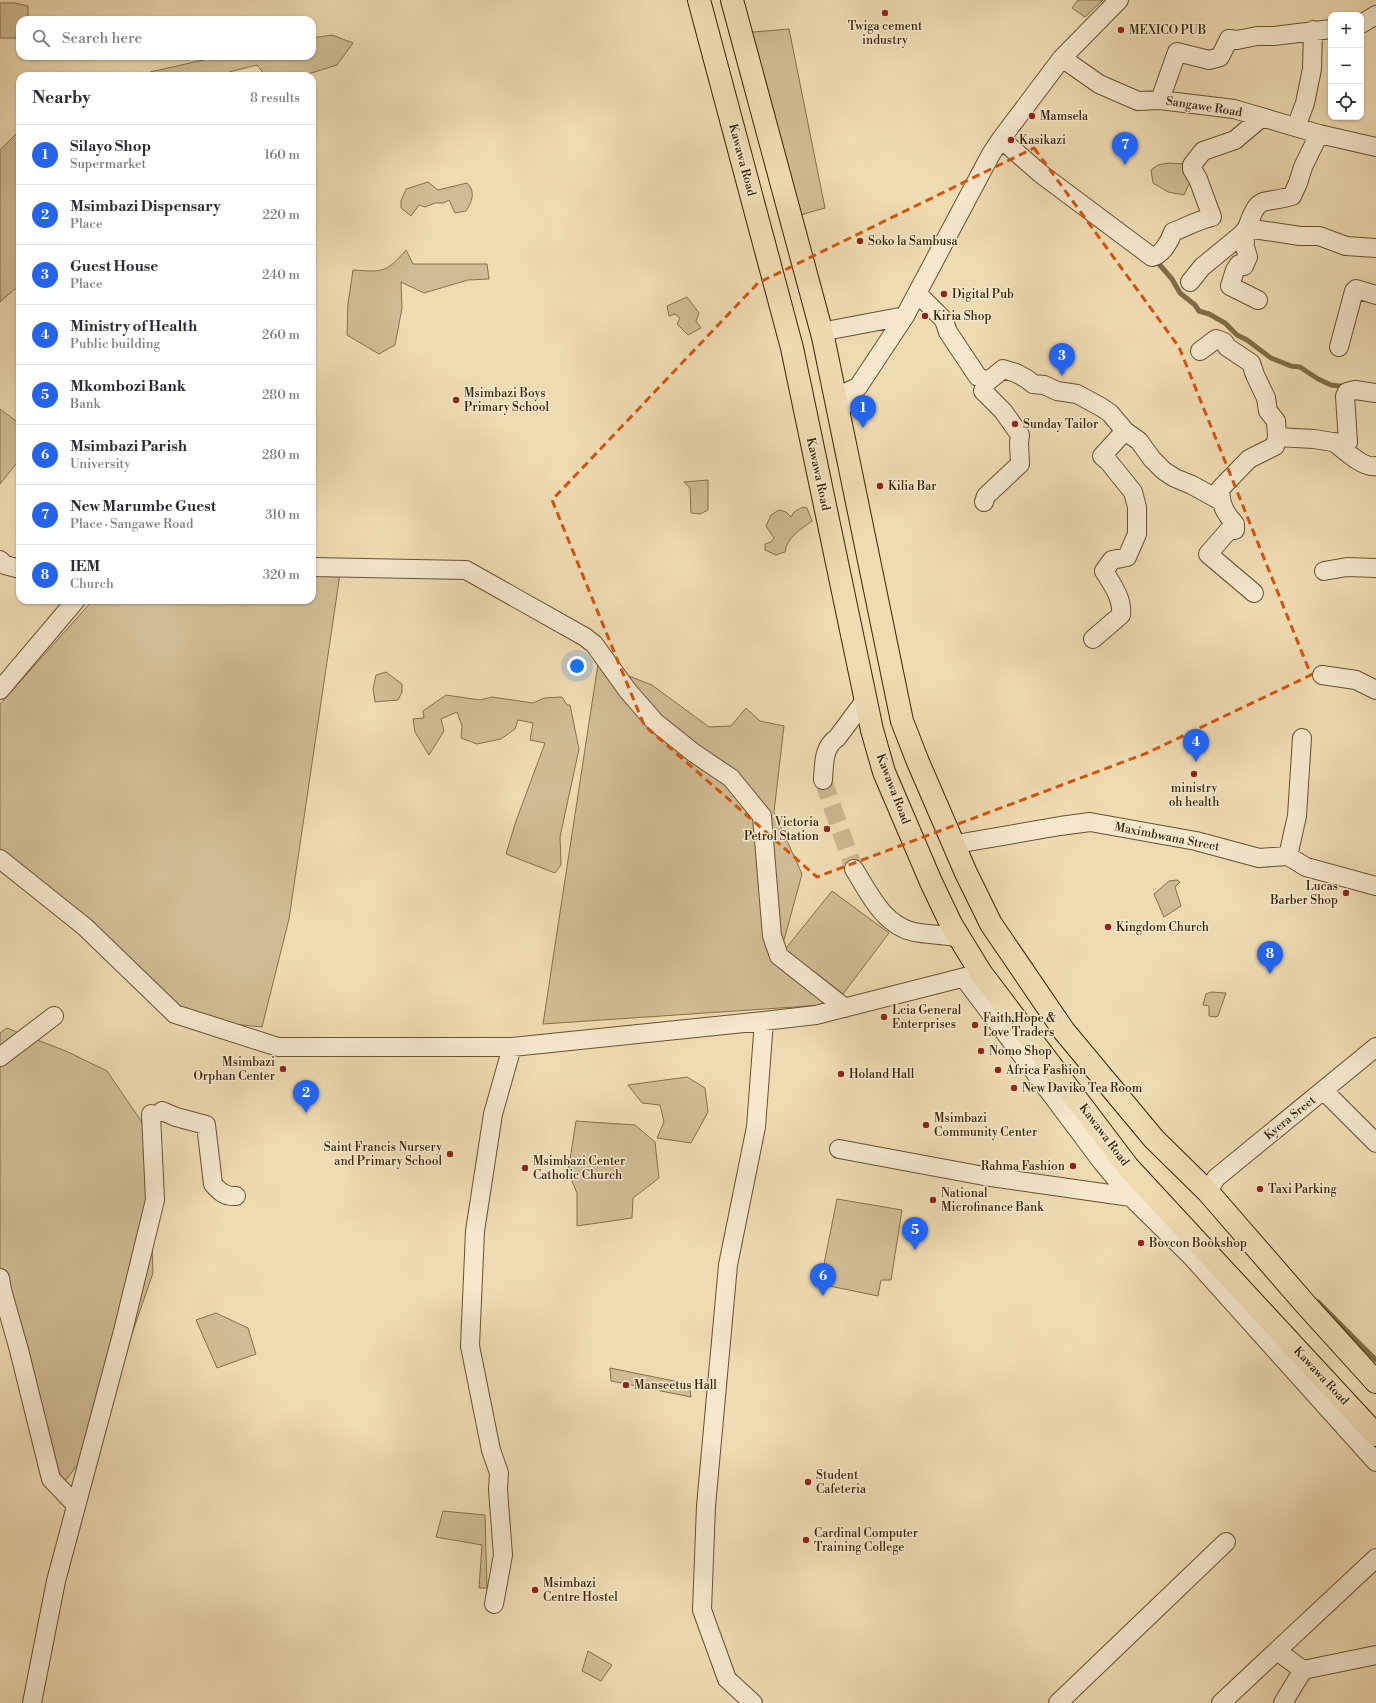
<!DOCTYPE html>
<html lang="en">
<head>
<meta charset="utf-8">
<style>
  :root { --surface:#fff; --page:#f7f7f7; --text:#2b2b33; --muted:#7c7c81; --line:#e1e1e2; --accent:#2563eb }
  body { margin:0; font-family:"Libre Bodoni",serif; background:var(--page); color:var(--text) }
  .controls { position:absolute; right:12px; top:12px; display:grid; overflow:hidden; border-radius:8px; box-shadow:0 1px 3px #0004 }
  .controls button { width:36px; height:36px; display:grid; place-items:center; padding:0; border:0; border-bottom:1px solid var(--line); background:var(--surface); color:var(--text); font:20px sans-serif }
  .you { position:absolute; left:577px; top:666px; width:14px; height:14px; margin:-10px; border:3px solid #fff; border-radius:50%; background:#1a73e8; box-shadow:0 0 0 6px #1a73e833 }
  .badge { display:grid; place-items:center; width:26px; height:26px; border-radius:50%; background:var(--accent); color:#fff; font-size:13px; font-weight:700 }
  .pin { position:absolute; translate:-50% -33px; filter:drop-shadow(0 1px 2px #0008) }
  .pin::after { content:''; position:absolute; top:21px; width:14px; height:12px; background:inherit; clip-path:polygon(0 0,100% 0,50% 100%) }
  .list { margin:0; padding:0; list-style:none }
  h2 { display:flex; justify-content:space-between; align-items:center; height:52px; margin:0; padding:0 16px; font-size:17px }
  h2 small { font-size:13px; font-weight:400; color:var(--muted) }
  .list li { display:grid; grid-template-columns:26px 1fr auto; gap:12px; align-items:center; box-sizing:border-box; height:60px; padding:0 16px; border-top:1px solid var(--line) }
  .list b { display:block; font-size:15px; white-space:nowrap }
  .list p { margin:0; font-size:13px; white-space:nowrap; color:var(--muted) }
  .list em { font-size:13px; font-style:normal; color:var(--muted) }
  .icon { flex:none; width:22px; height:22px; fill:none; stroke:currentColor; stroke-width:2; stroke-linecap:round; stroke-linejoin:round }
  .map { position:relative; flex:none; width:1376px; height:1703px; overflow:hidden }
  .search { position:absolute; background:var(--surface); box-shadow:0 1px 3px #0004; left:16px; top:16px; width:300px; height:44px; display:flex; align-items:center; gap:10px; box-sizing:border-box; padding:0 14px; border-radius:12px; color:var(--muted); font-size:15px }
  .panel { position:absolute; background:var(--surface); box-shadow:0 1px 3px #0004; left:16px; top:72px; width:300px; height:532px; border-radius:12px }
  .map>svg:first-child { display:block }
  .green { fill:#d0bc94; stroke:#84704c }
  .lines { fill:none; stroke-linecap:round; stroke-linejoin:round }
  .stream { stroke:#816d48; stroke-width:5 }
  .minor-tunnel { stroke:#cab68f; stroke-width:18; stroke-dasharray:18 9; stroke-linecap:butt }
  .minor-casing { stroke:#66522f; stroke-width:20 }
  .major-casing { stroke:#382403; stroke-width:24 }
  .minor { stroke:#f5e8cd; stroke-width:18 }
  .major { stroke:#efdbb2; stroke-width:22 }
  .marked { fill:none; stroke:#d6540b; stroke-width:3; stroke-dasharray:8 5; stroke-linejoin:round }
  .poi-dot { fill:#8f2418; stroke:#f5e8cd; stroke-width:1.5 }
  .labels { text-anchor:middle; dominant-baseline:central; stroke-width:3; stroke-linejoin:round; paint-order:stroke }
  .poi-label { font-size:12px; fill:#382403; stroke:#f5e8cd; text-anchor:start }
  .street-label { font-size:12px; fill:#382403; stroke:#f5e8cd }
</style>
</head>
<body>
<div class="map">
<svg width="1376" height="1703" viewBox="0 0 1376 1703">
  <rect width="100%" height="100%" fill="#efdbb2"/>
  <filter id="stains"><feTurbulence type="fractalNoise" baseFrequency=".005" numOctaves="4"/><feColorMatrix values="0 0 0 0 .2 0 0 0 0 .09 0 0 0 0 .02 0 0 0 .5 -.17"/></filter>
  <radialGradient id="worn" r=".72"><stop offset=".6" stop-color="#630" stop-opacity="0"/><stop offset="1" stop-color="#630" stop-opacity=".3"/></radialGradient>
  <!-- green -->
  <path class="green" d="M 1078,0 L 1103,0 L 1085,17 L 1072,8 Z
    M 0,3 L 15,3 L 28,6 L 28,20 L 20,20 L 20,36 L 19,38 L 0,38 Z
    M 789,29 L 825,208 L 797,216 L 741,33 Z
    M 332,35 L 353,43 L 337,65 L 302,76 L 266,76 L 257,65 L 229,72 L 229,76 L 150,76 L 150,72 L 221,56 L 312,56 L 312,38 Z
    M 20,130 L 20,288 L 15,289 L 0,302 L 0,150 Z
    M 1168,163 L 1187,164 L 1205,181 L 1189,184 L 1184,195 L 1168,192 L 1153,183 L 1151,170 L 1158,165 Z
    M 428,182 L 438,190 L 467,183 C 476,192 472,202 466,211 L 455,213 L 449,200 L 444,203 L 435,203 L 425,207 L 419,205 L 411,216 L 401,208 L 401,201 L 406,189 Z
    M 406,250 L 413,264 L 487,264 L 489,279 L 468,280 L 424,293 L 401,282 L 402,308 L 395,345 L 379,354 L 347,335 L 348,304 L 353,270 C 383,272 386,273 406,250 Z
    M 687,297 L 699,313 L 696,321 L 701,328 L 688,335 L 677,324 L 680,318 L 675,314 L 669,316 L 667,306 Z
    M 0,409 L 20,424 L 20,459 L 0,484 Z
    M 708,480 L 708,510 L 700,514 L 691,513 L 690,488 L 684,482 Z
    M 803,507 L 807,508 L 812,521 C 800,530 787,537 785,552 L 776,555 L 765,550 L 765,544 L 771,542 L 774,538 L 766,526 L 771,515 L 779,510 L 786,512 L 791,517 L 794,512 Z
    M 341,567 L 289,919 L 262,1027 L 212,1022 L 163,997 L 0,860 L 0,704 L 93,600 L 312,600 L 312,568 Z
    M 598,664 L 652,685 L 709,727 L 731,726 L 746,708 L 760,721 L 784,726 L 774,812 L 802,874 L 781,951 L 783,952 L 832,891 L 889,933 L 843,994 L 815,972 L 787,955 L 838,995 L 824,1005 L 543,1024 Z
    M 386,672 L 402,684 L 402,692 L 398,700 L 375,702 L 373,689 L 376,675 Z
    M 446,695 L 480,700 L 492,697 L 533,703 L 544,698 L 562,697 L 567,705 L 570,705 L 579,749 L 560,837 L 561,865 L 555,873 L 506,854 L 516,821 L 545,743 L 530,740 L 533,723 L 518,720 L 515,729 L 501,739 L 477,744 L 461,738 L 462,726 L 457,712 L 441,719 L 444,731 L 429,755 L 415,732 L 413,719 L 424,718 L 423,711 Z
    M 1177,880 L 1180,882 L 1175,887 L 1181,906 L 1164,917 L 1154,894 L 1169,881 Z
    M 1211,992 L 1226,993 L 1218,1016 L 1215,1017 L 1209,1016 L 1209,1006 L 1203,1005 L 1206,994 Z
    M 7,1028 L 68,1052 L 107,1071 L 148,1131 L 153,1273 L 94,1444 L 61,1486 L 0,1276 L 0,1033 Z
    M 687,1077 L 705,1088 L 708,1112 L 691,1143 L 657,1138 L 664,1122 L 660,1105 L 642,1103 L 628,1085 Z
    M 576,1121 L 635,1125 L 655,1142 L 659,1178 L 633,1198 L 632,1218 L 577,1226 L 577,1193 L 568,1172 Z
    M 837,1199 L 902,1210 L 891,1280 L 881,1280 L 878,1296 L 820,1284 Z
    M 216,1313 L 248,1328 L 256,1354 L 217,1368 L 196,1320 Z
    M 610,1368 L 689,1384 L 691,1397 L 611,1381 Z
    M 443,1511 L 485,1515 L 487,1588 L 479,1588 L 482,1545 L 436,1537 Z
    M 588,1651 L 612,1665 L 601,1681 L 582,1671 Z"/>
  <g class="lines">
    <!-- stream -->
    <path class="stream" d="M 1154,264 L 1158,263 L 1172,279 L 1180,293 L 1195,305 L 1199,311 L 1209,314 L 1225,323 L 1237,335 L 1247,340 L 1271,358 L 1291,366 L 1300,367 L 1318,379 L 1331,385 L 1347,387
      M 1318,1302 L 1376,1360"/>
    <!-- minor-tunnel -->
    <path class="minor-tunnel" d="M 823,780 L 854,869"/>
    <!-- minor casing -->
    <g class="minor-casing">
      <path id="minor" d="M 1361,24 L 1376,15
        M 1062,58 L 1099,84 L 1138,101 L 1160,100 L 1234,109 L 1319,134 L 1376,147
        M 1160,100 L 1177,52 L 1209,60 L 1220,57 L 1229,39 L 1237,40 L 1257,36 L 1274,36 L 1331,29
        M 1296,127 L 1305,103 L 1312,69 L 1313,30
        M 1001,139 L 1041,174 L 1152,257 C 1162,255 1170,241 1173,232 C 1186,227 1198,220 1212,217 L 1198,179 L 1192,169 L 1192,165 L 1203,151 L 1235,140 L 1261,118
        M 1247,228 C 1259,193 1261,205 1292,196 L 1298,183 L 1303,167 L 1319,134
        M 1241,235 L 1245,242 L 1244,244 L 1248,257 L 1244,266 L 1239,264 L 1235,270 L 1230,286 L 1258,300
        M 1190,282 L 1202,267 L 1241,235 L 1247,228 L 1300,236 L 1319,236 L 1346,246 L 1376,248
        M 917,293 L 944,320 L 948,332 L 978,377 L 983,379 L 986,383 L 983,391 L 1003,411 L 1020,435 L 1019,443 L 1020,464 L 986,496 L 984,502
        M 823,337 L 831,330 L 905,316
        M 1339,347 L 1354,291 L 1356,289 L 1376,295
        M 1200,351 L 1216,339 L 1224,342 L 1227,347 L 1251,363 L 1255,375 L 1266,398 L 1268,411 L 1276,421 L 1277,437
        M 986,383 L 1003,369 L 1016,373 L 1027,379 L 1033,384 L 1044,385 L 1057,391 L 1077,394 L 1101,407 L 1110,413 L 1125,431 L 1139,441 L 1152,459 L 1164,471 L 1175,478 L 1192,485 L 1221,501
        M 839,415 L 849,391 L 858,387 L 905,316 L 991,154 L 1001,139 L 1062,58 L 1119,0
        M 1334,442 C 1344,450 1364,469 1376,466
        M 0,560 L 5,565 L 20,569
        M 312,567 L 466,570 L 585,637 L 594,644 L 628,691 L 655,722 L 694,753 L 731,778 L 762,816 L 772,936 L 779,956 L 845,1008
        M 1324,571 L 1347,567 L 1376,568
        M 1254,593 L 1208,554 L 1229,530 L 1235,530 L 1235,524 C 1224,512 1221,505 1220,489 L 1249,459 L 1275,446 L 1277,437 L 1314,439 L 1345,444 L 1348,442 L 1345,396 L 1347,392 L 1355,390 L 1376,393
        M 1093,639 L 1121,615 C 1123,599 1112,584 1104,571 L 1112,560 L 1127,557 L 1137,534 L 1137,507 L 1133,492 L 1108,461 L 1102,456 L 1125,431
        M 1322,675 L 1356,680 L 1376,690
        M 0,690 L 76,600
        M 823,780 C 824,765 823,747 837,738 L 866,699
        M 956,849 L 962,843 L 1060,826 L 1090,822 L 1196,841 L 1259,858 L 1288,856 L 1306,867 L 1376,886
        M 1288,856 L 1297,816 L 1302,738
        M 0,859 L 85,927 L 175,1014 L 278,1047 L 512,1047 L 764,1021 L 816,1015 L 981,973
        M 854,869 C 869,893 883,925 914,932 C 929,935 944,934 960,938
        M 964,978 L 1102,1162 L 1132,1198 L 1191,1256 L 1376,1462
        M 0,1057 L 54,1016
        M 1324,1091 L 1376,1143
        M 162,1111 L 176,1117 L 206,1125 L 213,1184 C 219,1191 225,1197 236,1196
        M 839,1149 L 984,1176 L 1138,1198
        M 1208,1192 L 1216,1178 L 1376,1047
        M 0,1278 L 2,1290 L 19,1350 L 51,1479 L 76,1505
        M 494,1604 L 503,1555 L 498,1490 L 499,1473 L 491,1450 L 470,1346 L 475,1231 L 493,1114 L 512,1047
        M 1277,1651 L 1303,1670
        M 32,1703 L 56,1581 L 123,1331 L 155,1200 L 151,1114
        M 753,1703 L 727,1679 L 702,1610 L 706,1506 L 728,1265 L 756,1127 L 764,1021
        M 1058,1703 L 1226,1542
        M 1221,1703 L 1376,1558
        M 1283,1703 L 1303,1670 L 1376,1655"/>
    </g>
    <!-- major casing -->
    <g class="major-casing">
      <path id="major" d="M 699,0 L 792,348 L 872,730 L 884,772 L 931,882 L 951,924 L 981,973 L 1128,1167 L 1376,1435
        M 732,0 L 823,337 L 902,721 L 918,762 L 966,873 L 991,924 L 1064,1031 L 1154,1139 L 1208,1192 L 1307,1306 L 1376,1382"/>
    </g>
    <!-- minor -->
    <use href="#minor" class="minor"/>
    <!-- major -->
    <use href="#major" class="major"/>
  </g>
  <!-- marked area -->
  <path class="marked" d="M 1034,148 L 1179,347 L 1311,675 L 1147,753 L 817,877 L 644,725 L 552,500 L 758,283 Z"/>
  <!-- markers -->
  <g class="poi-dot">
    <circle cx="885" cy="13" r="4"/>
    <circle cx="1121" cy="30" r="4"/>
    <circle cx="1032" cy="116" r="4"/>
    <circle cx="1011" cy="140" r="4"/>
    <circle cx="860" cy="241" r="4"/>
    <circle cx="944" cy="294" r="4"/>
    <circle cx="925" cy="316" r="4"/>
    <circle cx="456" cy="400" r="4"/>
    <circle cx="1015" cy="424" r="4"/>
    <circle cx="880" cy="486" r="4"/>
    <circle cx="1194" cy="774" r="4"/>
    <circle cx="827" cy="829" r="4"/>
    <circle cx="1346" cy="893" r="4"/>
    <circle cx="1108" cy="927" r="4"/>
    <circle cx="884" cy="1017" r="4"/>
    <circle cx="975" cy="1025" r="4"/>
    <circle cx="981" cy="1051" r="4"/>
    <circle cx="283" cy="1069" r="4"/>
    <circle cx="998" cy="1070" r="4"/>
    <circle cx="841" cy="1074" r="4"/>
    <circle cx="1014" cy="1088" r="4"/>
    <circle cx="926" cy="1125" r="4"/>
    <circle cx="450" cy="1154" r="4"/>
    <circle cx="1073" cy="1166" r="4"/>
    <circle cx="525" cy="1168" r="4"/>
    <circle cx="1260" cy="1189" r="4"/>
    <circle cx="933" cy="1200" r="4"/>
    <circle cx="1141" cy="1243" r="4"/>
    <circle cx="626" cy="1385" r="4"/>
    <circle cx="808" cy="1482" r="4"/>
    <circle cx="806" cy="1540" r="4"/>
    <circle cx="535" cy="1590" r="4"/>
  </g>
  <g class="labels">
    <!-- poi labels -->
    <g class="poi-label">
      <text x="885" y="26" text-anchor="middle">Twiga cement<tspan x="885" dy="14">industry</tspan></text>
      <text x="1129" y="30">MEXICO PUB</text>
      <text x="1040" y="116">Mamsela</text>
      <text x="1019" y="140">Kasikazi</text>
      <text x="868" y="241">Soko la Sambusa</text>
      <text x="952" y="294">Digital Pub</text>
      <text x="933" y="316">Kiria Shop</text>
      <text x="464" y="393">Msimbazi Boys<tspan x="464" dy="14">Primary School</tspan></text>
      <text x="1023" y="424">Sunday Tailor</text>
      <text x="888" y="486">Kilia Bar</text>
      <text x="1194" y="788" text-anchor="middle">ministry<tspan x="1194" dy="14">oh health</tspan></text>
      <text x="819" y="822" text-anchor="end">Victoria<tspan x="819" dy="14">Petrol Station</tspan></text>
      <text x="1338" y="886" text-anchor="end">Lucas<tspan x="1338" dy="14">Barber Shop</tspan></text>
      <text x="1116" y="927">Kingdom Church</text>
      <text x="892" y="1010">Lcia General<tspan x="892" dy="14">Enterprises</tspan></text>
      <text x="983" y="1018">Faith,Hope &amp;<tspan x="983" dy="14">Love Traders</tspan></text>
      <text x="989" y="1051">Nomo Shop</text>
      <text x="275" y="1062" text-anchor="end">Msimbazi<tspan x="275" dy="14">Orphan Center</tspan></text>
      <text x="1006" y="1070">Africa Fashion</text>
      <text x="849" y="1074">Holand Hall</text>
      <text x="1022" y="1088">New Daviko Tea Room</text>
      <text x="934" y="1118">Msimbazi<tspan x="934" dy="14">Community Center</tspan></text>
      <text x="442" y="1147" text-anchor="end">Saint Francis Nursery<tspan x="442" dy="14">and Primary School</tspan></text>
      <text x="533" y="1161">Msimbazi Center<tspan x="533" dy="14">Catholic Church</tspan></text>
      <text x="1065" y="1166" text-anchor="end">Rahma Fashion</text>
      <text x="1268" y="1189">Taxi Parking</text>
      <text x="941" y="1193">National<tspan x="941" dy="14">Microfinance Bank</tspan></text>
      <text x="1149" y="1243">Bovcon Bookshop</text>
      <text x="634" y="1385">Manseetus Hall</text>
      <text x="816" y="1475">Student<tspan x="816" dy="14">Cafeteria</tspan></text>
      <text x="814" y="1533">Cardinal Computer<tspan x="814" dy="14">Training College</tspan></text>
      <text x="543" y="1583">Msimbazi<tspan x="543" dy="14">Centre Hostel</tspan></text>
    </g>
    <!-- street labels -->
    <g class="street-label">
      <text transform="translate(1204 107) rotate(9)">Sangawe Road</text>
      <text transform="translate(742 160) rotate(75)">Kawawa Road</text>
      <text transform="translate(818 474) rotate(78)">Kawawa Road</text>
      <text transform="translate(893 789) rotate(69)">Kawawa Road</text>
      <text transform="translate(1167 837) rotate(11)">Maximbwana Street</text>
      <text transform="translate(1290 1118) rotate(-39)">Kyera Sreet</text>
      <text transform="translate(1104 1135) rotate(53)">Kawawa Road</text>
      <text transform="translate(1321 1376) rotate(47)">Kawawa Road</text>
    </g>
  </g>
  <rect width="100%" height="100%" filter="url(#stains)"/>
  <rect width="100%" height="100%" fill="url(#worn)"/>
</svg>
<div class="controls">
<button>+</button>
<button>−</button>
<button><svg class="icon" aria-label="locate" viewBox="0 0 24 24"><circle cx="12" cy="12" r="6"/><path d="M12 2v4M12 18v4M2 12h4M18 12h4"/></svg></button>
</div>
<div class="you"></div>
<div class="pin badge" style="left:863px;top:428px">1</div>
<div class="pin badge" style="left:306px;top:1113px">2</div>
<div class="pin badge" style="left:1062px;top:376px">3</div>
<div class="pin badge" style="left:1196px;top:762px">4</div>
<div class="pin badge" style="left:915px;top:1250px">5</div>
<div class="pin badge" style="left:823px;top:1296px">6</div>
<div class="pin badge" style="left:1125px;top:165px">7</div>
<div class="pin badge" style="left:1270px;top:974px">8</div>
<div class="search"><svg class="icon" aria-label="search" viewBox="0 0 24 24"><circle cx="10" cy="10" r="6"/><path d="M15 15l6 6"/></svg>Search here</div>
<section class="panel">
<h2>Nearby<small>8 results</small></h2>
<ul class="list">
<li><span class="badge">1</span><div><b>Silayo Shop</b><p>Supermarket</p></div><em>160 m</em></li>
<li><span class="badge">2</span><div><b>Msimbazi Dispensary</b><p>Place</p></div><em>220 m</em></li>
<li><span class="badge">3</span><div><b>Guest House</b><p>Place</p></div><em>240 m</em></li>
<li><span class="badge">4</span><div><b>Ministry of Health</b><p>Public building</p></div><em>260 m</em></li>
<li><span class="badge">5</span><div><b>Mkombozi Bank</b><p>Bank</p></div><em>280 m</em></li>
<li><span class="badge">6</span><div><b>Msimbazi Parish</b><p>University</p></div><em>280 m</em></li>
<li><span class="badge">7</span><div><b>New Marumbe Guest</b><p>Place · Sangawe Road</p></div><em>310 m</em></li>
<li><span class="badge">8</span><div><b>IEM</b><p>Church</p></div><em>320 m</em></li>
</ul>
</section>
</div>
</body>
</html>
